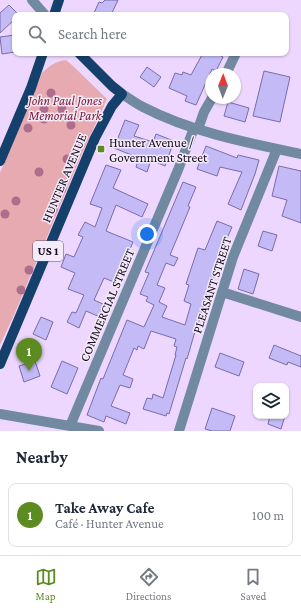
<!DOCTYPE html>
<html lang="en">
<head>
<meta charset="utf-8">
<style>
  :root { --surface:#fff; --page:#f2f2f3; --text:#1f2937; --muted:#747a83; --line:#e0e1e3; --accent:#5c8c21 }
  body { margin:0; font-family:"Crimson Pro",serif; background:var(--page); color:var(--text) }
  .controls { position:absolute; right:12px; bottom:12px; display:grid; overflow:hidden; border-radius:8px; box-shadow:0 1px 3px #0004 }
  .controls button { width:36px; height:36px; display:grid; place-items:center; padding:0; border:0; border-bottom:1px solid var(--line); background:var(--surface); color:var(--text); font:20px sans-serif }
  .compass { position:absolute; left:205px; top:68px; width:36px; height:36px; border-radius:50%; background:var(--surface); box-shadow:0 1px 3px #0004; rotate:1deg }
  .you { position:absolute; left:147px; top:234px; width:14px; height:14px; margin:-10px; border:3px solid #fff; border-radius:50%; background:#1a73e8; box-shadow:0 0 0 6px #1a73e833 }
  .badge { display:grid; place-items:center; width:26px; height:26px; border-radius:50%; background:var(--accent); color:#fff; font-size:13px; font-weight:700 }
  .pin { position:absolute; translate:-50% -33px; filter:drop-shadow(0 1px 2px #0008) }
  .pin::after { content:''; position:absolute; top:21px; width:14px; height:12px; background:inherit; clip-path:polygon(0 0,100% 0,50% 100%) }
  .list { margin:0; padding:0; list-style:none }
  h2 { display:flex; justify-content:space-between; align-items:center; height:52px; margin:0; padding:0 16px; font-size:17px }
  h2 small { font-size:13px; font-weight:400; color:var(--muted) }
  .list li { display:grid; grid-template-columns:26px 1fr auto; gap:12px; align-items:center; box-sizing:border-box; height:64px; margin:0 8px 8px; padding:0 8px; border:1px solid var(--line); border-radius:8px }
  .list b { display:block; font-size:15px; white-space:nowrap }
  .list p { margin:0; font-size:13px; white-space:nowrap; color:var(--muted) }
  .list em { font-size:13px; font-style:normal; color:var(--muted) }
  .icon { flex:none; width:22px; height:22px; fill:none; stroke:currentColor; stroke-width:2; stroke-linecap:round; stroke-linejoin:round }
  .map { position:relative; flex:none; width:301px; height:431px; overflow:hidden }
  .search { position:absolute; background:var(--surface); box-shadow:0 1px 3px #0004; left:12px; right:12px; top:12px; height:44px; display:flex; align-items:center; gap:10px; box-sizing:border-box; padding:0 14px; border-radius:8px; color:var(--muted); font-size:15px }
  .sheet { height:124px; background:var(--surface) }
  nav { display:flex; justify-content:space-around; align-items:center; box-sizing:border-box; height:56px; border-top:1px solid var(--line); background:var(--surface); font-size:11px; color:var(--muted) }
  nav a { display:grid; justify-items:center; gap:2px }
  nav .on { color:var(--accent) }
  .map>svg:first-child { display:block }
  .green { fill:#e8aab1 }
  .building { fill:#c4bbf6; stroke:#786cac }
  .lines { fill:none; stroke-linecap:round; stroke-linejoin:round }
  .minor { stroke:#7289a2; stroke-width:10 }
  .major { stroke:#14406b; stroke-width:10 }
  .tree { fill:#ae6d8d }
  .poi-dot { fill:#5c8c21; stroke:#f3ebf8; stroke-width:1.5 }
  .labels { text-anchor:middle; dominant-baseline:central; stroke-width:3; stroke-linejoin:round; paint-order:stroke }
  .shield { fill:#f3ebf8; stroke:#5a4e61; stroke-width:1 }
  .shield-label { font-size:12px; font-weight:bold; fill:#180a20 }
  .park-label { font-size:13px; font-style:italic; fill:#7a1631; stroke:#f3ebf8 }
  .poi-label { font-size:13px; fill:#180a20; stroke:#f3ebf8; text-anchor:start }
  .street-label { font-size:13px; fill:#180a20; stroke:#f3ebf8 }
</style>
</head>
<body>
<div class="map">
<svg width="301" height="431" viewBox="0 0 301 431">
  <rect width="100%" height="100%" fill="#eed7fe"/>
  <!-- green -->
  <path class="green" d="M 66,60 L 72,65 L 107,99 L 81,156 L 14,315 L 0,345 L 0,173 L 42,73 C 49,66 56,61 66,60 Z"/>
  <!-- building -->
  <path class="building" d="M 105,0 L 118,0 L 111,15 L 93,15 L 99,2 L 102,3 Z
    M 9,5 L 19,15 L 15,15 L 15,19 L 0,33 L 0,13 Z
    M 15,35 L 15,52 L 2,54 L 0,37 Z
    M 203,53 L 216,53 L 223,57 L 216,71 L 212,69 L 196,105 L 185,101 L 187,96 L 169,88 L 175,73 L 182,75 L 183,72 L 191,75 Z
    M 147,67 L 161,77 L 154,87 L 140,77 Z
    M 264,71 L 290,77 L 280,122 L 253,116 Z
    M 228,102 L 249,108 L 245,122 L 224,116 Z
    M 125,120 L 139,125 L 134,136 L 153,142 L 156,134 L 174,141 L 165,166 L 151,160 L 147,172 L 136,167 L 139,158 L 114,148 Z
    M 206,146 L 237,158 L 238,155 L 259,160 L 255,174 L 241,210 L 228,204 L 242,172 L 220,167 L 217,176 L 197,169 Z
    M 106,165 L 121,170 L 113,188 L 148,204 L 142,217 L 116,205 L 106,231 L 133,242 L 124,264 L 122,263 L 114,282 L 104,278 L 94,300 L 105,305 L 100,317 L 86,311 L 79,328 L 67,322 L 72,312 L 76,313 L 84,295 L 68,289 L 75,273 L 61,267 L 66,254 L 74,257 L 83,237 L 78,235 L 85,222 L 95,227 L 102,208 L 90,204 Z
    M 279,166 L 301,171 L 301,223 L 282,216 L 287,200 L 272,196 Z
    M 183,182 L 196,187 L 188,206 L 190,207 L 170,255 L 178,258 L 174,266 L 166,263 L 157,285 L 165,288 L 159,302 L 167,306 L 162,317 L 185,325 L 191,304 L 184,301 L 189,285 L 186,284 L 198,248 L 205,250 L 217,221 L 232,227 L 224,245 L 223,245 L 213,281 L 210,291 L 208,290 L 197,328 L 196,328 L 187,359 L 186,358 L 169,414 L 167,413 L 166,416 L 143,409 L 147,398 L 152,399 L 153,394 L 163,398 L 176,355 L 175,355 L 177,347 L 174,346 L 176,339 L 151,331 L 144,349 L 138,346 L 137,350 L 134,348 L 123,375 L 133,379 L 130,388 L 120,385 L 111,406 L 130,413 L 126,424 L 106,416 L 104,422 L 87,415 L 101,378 L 103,379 L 127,320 L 144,327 L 154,305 L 146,301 L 148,297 L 140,294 L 149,273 L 145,272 Z
    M 263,231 L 277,235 L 272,251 L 258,246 Z
    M 244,269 L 259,274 L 253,294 L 238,289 Z
    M 41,317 L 53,322 L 46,340 L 33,334 Z
    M 274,345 L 301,356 L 301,367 L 288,362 L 287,365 L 269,358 Z
    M 220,353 L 244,362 L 239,376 L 215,367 Z
    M 35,361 L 40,376 L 24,382 L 19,366 Z
    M 62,361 L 78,368 L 67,394 L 51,387 Z
    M 212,408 L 235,416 L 230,431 L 212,431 L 205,429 Z
    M 270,416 L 285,416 L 281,429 L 268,424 Z"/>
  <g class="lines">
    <!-- minor -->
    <path class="minor" d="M 32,0 L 45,15
      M 226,74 L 236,53
      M 122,94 C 129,98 135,103 143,107 C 191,132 248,143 301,154
      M 198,129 L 204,112 L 212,98
      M 222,292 L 301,317
      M 0,414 L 99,431
      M 70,426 L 178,170 L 194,128
      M 179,431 L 233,257 L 277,149"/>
    <!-- major -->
    <path class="major" d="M 54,15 L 59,0
      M 0,161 L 31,88 L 43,53
      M 0,364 L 95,138 L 112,106 L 122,94 L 112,86 L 79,53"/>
  </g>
  <!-- trees -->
  <g class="tree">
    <circle cx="51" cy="93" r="4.5"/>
    <circle cx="44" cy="109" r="4.5"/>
    <circle cx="62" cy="109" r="4.5"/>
    <circle cx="44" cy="119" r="4.5"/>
    <circle cx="71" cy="125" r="4.5"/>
    <circle cx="28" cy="128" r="4.5"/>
    <circle cx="67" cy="159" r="4.5"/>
    <circle cx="39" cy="172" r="4.5"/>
    <circle cx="62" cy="189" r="4.5"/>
    <circle cx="16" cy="201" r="4.5"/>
    <circle cx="53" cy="210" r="4.5"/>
    <circle cx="5" cy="214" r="4.5"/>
    <circle cx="37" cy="248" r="4.5"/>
    <circle cx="29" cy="270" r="4.5"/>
    <circle cx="21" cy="290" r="4.5"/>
  </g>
  <!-- markers -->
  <rect class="poi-dot" x="97" y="145" width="8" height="8" rx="2"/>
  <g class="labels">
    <!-- shield labels -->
    <rect class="shield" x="33" y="241" width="30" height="20" rx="3"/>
    <g class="shield-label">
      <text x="48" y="251">US 1</text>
    </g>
    <!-- park labels -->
    <g class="park-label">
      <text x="65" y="100">John Paul Jones<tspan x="65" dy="15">Memorial Park</tspan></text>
    </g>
    <!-- poi labels -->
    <g class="poi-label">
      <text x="109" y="142">Hunter Avenue /<tspan x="109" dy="15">Government Street</tspan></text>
    </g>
    <!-- street labels -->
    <g class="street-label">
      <text transform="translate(64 178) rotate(-67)">HUNTER AVENUE</text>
      <text transform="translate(212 285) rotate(-72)">PLEASANT STREET</text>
      <text transform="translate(107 305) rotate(-67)">COMMERCIAL STREET</text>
    </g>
  </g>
</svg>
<div class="controls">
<button><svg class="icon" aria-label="layers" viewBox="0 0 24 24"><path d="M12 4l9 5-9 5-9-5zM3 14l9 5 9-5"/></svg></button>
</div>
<svg class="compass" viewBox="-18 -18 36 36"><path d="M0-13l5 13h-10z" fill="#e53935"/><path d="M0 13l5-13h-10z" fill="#747a83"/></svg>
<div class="you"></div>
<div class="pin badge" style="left:29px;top:371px">1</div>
<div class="search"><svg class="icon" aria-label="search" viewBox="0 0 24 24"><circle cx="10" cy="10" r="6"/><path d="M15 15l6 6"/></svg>Search here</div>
</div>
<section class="sheet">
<h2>Nearby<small></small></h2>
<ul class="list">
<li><span class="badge">1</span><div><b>Take Away Cafe</b><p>Café · Hunter Avenue</p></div><em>100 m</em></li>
</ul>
</section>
<nav>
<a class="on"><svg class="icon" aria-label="map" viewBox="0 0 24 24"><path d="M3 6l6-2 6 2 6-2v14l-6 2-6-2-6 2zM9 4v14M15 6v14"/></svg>Map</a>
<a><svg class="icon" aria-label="directions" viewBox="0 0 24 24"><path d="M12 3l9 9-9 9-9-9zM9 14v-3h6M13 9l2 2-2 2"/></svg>Directions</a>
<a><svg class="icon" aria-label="saved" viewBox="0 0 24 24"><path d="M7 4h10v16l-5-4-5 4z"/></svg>Saved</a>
</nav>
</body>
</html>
